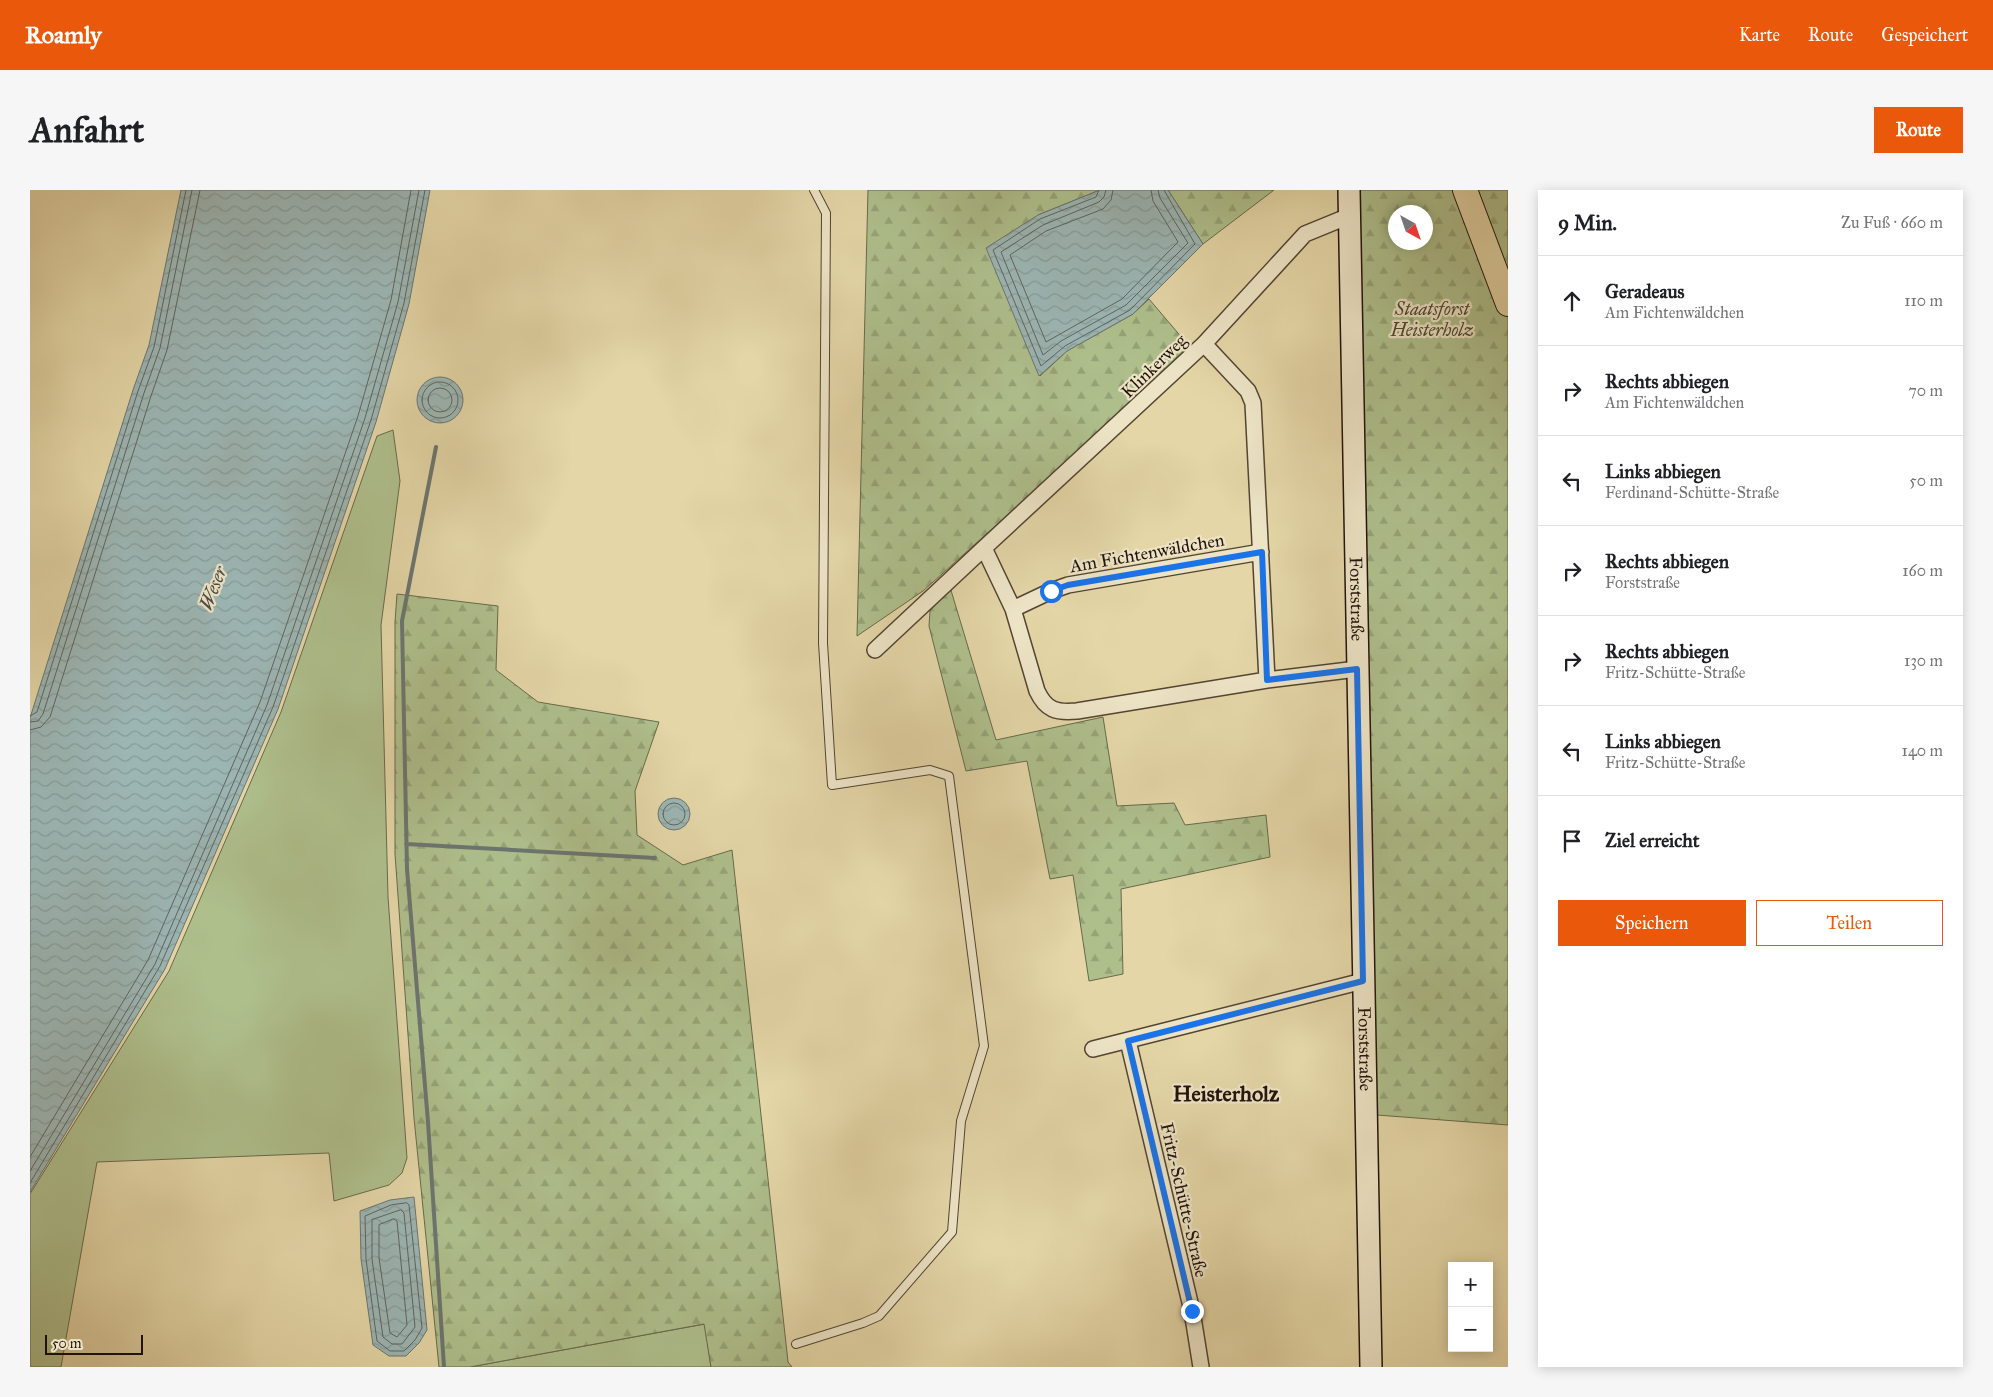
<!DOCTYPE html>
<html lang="de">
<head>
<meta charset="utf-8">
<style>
  :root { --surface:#fff; --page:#f6f6f6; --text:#202124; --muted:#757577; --line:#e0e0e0; --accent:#ea580c }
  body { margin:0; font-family:"IM FELL Great Primer",serif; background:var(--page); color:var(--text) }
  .controls { position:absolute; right:15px; bottom:15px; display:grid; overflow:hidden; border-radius:0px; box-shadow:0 2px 12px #0003 }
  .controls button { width:45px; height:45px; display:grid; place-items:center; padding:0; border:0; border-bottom:1px solid var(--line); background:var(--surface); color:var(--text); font:25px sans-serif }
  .compass { position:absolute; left:1358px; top:15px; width:45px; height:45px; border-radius:50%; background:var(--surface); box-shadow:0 2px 12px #0003; rotate:140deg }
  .scale { position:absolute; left:15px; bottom:12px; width:98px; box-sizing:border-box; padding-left:5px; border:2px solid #23130b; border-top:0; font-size:14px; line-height:18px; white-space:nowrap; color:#23130b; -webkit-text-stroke:4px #ede4c6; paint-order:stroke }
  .stop { position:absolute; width:15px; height:15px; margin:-11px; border:4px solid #1a73e8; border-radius:50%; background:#fff }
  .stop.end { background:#1a73e8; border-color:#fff; box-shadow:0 1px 5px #0008 }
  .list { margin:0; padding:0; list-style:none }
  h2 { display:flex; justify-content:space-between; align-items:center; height:65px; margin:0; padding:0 20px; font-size:21px }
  h2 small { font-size:16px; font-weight:400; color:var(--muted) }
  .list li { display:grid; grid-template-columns:32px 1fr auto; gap:15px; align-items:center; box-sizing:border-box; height:90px; padding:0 20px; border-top:1px solid var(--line) }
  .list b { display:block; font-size:19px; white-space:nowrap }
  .list p { margin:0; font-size:16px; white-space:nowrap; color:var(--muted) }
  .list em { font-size:16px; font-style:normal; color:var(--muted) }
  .actions { display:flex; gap:10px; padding:15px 20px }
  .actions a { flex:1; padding:11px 0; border:1px solid var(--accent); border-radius:0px; text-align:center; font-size:18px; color:var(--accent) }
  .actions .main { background:var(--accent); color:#fff }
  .icon { flex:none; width:28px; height:28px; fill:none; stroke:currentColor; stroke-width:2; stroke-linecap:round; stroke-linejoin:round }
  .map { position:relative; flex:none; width:1478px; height:1177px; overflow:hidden; border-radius:0px }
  header { display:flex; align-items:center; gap:30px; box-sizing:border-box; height:70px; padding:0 25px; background:var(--accent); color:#fff }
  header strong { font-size:24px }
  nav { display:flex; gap:28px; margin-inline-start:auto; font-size:18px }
  .intro { display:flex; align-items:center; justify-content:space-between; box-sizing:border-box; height:120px; padding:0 30px }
  h1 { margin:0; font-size:35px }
  .button { padding:12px 22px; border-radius:0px; background:var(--accent); color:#fff; font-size:18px; font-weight:700 }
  main { display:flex; gap:30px; padding:0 30px }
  aside { flex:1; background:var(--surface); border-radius:0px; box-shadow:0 2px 12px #0003 }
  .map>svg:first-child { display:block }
  .green { fill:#aebf8c; stroke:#68694c }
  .forest { fill:url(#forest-firs); stroke:#68694c; fill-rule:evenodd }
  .water { fill:url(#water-waves); stroke:#6c7570 }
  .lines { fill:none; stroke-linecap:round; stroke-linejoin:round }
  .shore { stroke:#606460; stroke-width:1 }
  .stream { stroke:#6c7570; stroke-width:4 }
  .lane-casing { stroke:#534432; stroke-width:10 }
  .street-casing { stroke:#534432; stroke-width:18 }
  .secondary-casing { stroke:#23130b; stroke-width:24 }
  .primary-casing { stroke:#23130b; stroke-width:26 }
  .lane { stroke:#ede4c6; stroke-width:8 }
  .street { stroke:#ede4c6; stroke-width:15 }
  .secondary { stroke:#ede4c6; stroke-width:21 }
  .primary { stroke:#e4d6a7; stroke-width:24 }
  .route { stroke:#1a73e8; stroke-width:6 }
  .labels { text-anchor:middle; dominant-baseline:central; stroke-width:4.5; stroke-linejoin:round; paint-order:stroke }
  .park-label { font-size:18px; font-style:italic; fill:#4d4732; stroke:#ede4c6 }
  .street-label { font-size:18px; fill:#23130b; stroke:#ede4c6 }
  .water-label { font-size:19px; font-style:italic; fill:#4d4c46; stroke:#ede4c6 }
  .district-label { font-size:22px; font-weight:bold; fill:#23130b; stroke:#ede4c6 }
</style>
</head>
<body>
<header>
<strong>Roamly</strong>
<nav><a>Karte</a><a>Route</a><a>Gespeichert</a></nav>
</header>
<div class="intro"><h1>Anfahrt</h1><a class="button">Route</a></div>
<main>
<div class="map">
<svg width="1478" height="1177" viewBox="0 0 1478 1177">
  <defs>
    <pattern id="forest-firs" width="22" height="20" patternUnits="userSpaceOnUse" patternTransform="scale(1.25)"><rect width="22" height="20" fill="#aebf8c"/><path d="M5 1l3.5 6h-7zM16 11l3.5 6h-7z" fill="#95a377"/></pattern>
    <pattern id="water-waves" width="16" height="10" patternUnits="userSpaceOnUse" patternTransform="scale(1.25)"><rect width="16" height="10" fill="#9cb6b4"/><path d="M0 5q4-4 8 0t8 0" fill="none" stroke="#869c99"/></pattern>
  </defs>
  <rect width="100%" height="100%" fill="#e4d6a7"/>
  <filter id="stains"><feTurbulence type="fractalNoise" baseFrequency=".004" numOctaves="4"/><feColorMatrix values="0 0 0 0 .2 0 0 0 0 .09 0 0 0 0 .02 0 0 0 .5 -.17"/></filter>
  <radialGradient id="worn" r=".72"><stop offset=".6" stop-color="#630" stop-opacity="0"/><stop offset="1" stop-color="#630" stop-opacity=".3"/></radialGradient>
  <!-- green -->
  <path class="green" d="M 363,240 L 370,291 L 351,435 L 358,707 L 377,968 L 372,983 L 359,995 L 304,1011 L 299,963 L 67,972 L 31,1177 L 0,1177 L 0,1004 L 139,781 L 251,522 L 347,246 Z
    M 675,1134 L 681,1177 L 440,1177 Z"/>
  <!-- forest -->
  <path class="forest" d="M 838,0 L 1070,0 L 1008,25 L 1010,186 L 1037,161 L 1103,124 L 1119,109 L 1159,156 L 1070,242 L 893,401 L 827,446 Z
    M 1138,0 L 1244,0 L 1173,54 Z
    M 1322,0 L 1478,0 L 1478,935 L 1347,925 ZM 1366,22 L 1396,22 L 1396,52 L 1366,52 Z
    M 920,397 L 966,550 L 1073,527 L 1087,616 L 1144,613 L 1155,635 L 1236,625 L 1240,667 L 1091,699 L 1093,784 L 1059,791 L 1043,685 L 1020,689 L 997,571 L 936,581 L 899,436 L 900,421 Z
    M 367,404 L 468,416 L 466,480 L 508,512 L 629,532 L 605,601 L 607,645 L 653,675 L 702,660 L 758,1172 L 762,1177 L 681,1177 L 674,1134 L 440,1177 L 409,1177 L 384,928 L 365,664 L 365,432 Z"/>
  <!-- water -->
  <path class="water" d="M 151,0 L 400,0 L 379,114 L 346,232 L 248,519 L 135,779 L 0,1002 L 0,528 L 103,200 L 119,155 Z
    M 1070,0 L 1138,0 L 1173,54 L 1103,124 L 1037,161 L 1009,186 L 956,58 L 1008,25 Z
    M387 210a23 23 0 1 1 46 0a23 23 0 1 1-46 0Z
    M628 624a16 16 0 1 1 32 0a16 16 0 1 1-32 0Z
    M 384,1007 L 397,1140 L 389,1153 L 376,1166 L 359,1166 L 343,1155 L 331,1069 L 330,1021 L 360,1010 Z"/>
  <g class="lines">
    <!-- shore -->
    <path class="shore" d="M 1069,0 L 1066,7 L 1010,29 L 963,60 L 1011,176 L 1035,156 L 1100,120 L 1165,54 L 1134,0
      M 1076,0 L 1074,7 L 1069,12 L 1013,35 L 971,62 L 1013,165 L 1031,151 L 1096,115 L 1158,53 L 1130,8 L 1128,0
      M 1083,0 L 1081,10 L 1073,19 L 1016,41 L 980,65 L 1016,152 L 1092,109 L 1148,52 L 1123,11 L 1121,0
      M392 210a18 18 0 1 1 36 0a18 18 0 1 1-36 0Z
      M398 210a12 12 0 1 1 24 0a12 12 0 1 1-24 0Z
      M 0,526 L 7,522 L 108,201 L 124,157 L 156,0
      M 0,532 L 8,531 L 13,524 L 114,203 L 130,158 L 162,0
      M 0,540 L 11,537 L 20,527 L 121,206 L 137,160 L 170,0
      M633 624a11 11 0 1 1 22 0a11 11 0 1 1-22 0Z
      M 0,967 L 118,770 L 230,512 L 328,226 L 361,110 L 381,0
      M 0,981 L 125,774 L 237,515 L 335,228 L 368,112 L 389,0
      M 0,993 L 130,776 L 243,517 L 341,230 L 374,113 L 395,0
      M 377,1013 L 379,1015 L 392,1138 L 385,1150 L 374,1161 L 360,1161 L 347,1151 L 336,1069 L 335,1026 L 361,1015 Z
      M 371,1020 L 374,1023 L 385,1137 L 372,1154 L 362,1154 L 353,1147 L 342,1069 L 342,1030 Z
      M 364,1029 L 367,1031 L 377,1135 L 367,1147 L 360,1143 L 349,1068 L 349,1035 Z"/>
    <!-- stream -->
    <path class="stream" d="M 406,257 L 372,431 L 377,679 L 398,932 L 414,1177
      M 376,654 L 625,668"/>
    <!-- lane casing -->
    <g class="lane-casing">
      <path id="lane" d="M 766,1154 L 833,1133 L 849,1126 L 922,1042 L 931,931 L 954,856 L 919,586 L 900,580 L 802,595 L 793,453 L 796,23 L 784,0"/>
    </g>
    <!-- street casing -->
    <g class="street-casing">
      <path id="street" d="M 1319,26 L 1275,44 L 1174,154 L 954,358 L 983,419 L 1007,501 C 1016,520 1026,523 1047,521 L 1237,490 L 1327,479
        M 1174,154 L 1218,201 L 1223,213 L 1237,490
        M 983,419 L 1021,401 L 1038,395 L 1231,362
        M 845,460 L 954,358
        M 1098,851 L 1162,1121 L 1171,1177
        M 1063,859 L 1333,791"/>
    </g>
    <!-- secondary casing -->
    <g class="secondary-casing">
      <g id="secondary">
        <path id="s1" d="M 1319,0 L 1341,1177"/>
      </g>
    </g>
    <!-- primary casing -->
    <g class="primary-casing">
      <path id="primary" d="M 1435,0 L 1478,114"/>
    </g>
    <!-- lane -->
    <use href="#lane" class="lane"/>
    <!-- street -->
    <use href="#street" class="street"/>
    <!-- secondary -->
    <use href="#secondary" class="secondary"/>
    <!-- primary -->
    <use href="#primary" class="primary"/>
  </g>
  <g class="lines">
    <!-- route -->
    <path class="route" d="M 1021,401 L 1038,395 L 1232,362 L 1237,490 L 1327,479 L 1333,791 L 1098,851 L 1162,1121"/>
  </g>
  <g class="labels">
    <!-- park labels -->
    <g class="park-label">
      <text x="1402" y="119">Staatsforst<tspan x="1402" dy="21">Heisterholz</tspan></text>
    </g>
    <!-- street labels -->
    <g class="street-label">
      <text transform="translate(1124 176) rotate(-44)">Klinkerweg</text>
      <text transform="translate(1117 363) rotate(-10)">Am Fichtenwäldchen</text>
      <text stroke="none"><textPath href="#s1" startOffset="409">Forststraße</textPath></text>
      <text stroke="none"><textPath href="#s1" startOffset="859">Forststraße</textPath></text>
      <text transform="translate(1154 1010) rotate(77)">Fritz-Schütte-Straße</text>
    </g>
    <!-- water labels -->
    <g class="water-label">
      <text transform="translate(183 398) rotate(-69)">Weser</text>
    </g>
    <!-- district labels -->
    <g class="district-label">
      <text x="1196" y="903">Heisterholz</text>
    </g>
  </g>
  <rect width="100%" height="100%" filter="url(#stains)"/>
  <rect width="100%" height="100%" fill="url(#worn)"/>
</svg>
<div class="controls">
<button>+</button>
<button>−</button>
</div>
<svg class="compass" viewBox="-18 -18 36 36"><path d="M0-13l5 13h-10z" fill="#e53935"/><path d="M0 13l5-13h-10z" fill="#757577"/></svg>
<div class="scale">50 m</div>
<div class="stop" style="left:1021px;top:401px"></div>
<div class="stop end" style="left:1162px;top:1121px"></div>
</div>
<aside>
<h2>9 Min.<small>Zu Fuß · 660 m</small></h2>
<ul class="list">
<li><svg class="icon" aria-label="ahead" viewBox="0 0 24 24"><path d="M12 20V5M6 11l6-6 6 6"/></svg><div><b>Geradeaus</b><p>Am Fichtenwäldchen</p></div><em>110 m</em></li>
<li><svg class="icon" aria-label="right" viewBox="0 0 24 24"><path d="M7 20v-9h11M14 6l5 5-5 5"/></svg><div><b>Rechts abbiegen</b><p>Am Fichtenwäldchen</p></div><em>70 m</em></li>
<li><svg class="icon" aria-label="left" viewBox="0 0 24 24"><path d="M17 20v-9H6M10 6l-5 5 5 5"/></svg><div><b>Links abbiegen</b><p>Ferdinand-Schütte-Straße</p></div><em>50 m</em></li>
<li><svg class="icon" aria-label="right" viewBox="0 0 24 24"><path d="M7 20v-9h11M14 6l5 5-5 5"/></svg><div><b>Rechts abbiegen</b><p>Forststraße</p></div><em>160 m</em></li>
<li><svg class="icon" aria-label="right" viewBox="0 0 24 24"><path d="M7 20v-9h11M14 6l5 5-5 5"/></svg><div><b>Rechts abbiegen</b><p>Fritz-Schütte-Straße</p></div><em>130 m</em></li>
<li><svg class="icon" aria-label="left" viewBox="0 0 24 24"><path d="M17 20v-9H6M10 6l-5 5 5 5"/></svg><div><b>Links abbiegen</b><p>Fritz-Schütte-Straße</p></div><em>140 m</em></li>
<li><svg class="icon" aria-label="arrive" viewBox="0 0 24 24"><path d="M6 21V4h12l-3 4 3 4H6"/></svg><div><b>Ziel erreicht</b></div></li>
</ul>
<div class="actions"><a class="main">Speichern</a><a>Teilen</a></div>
</aside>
</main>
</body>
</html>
